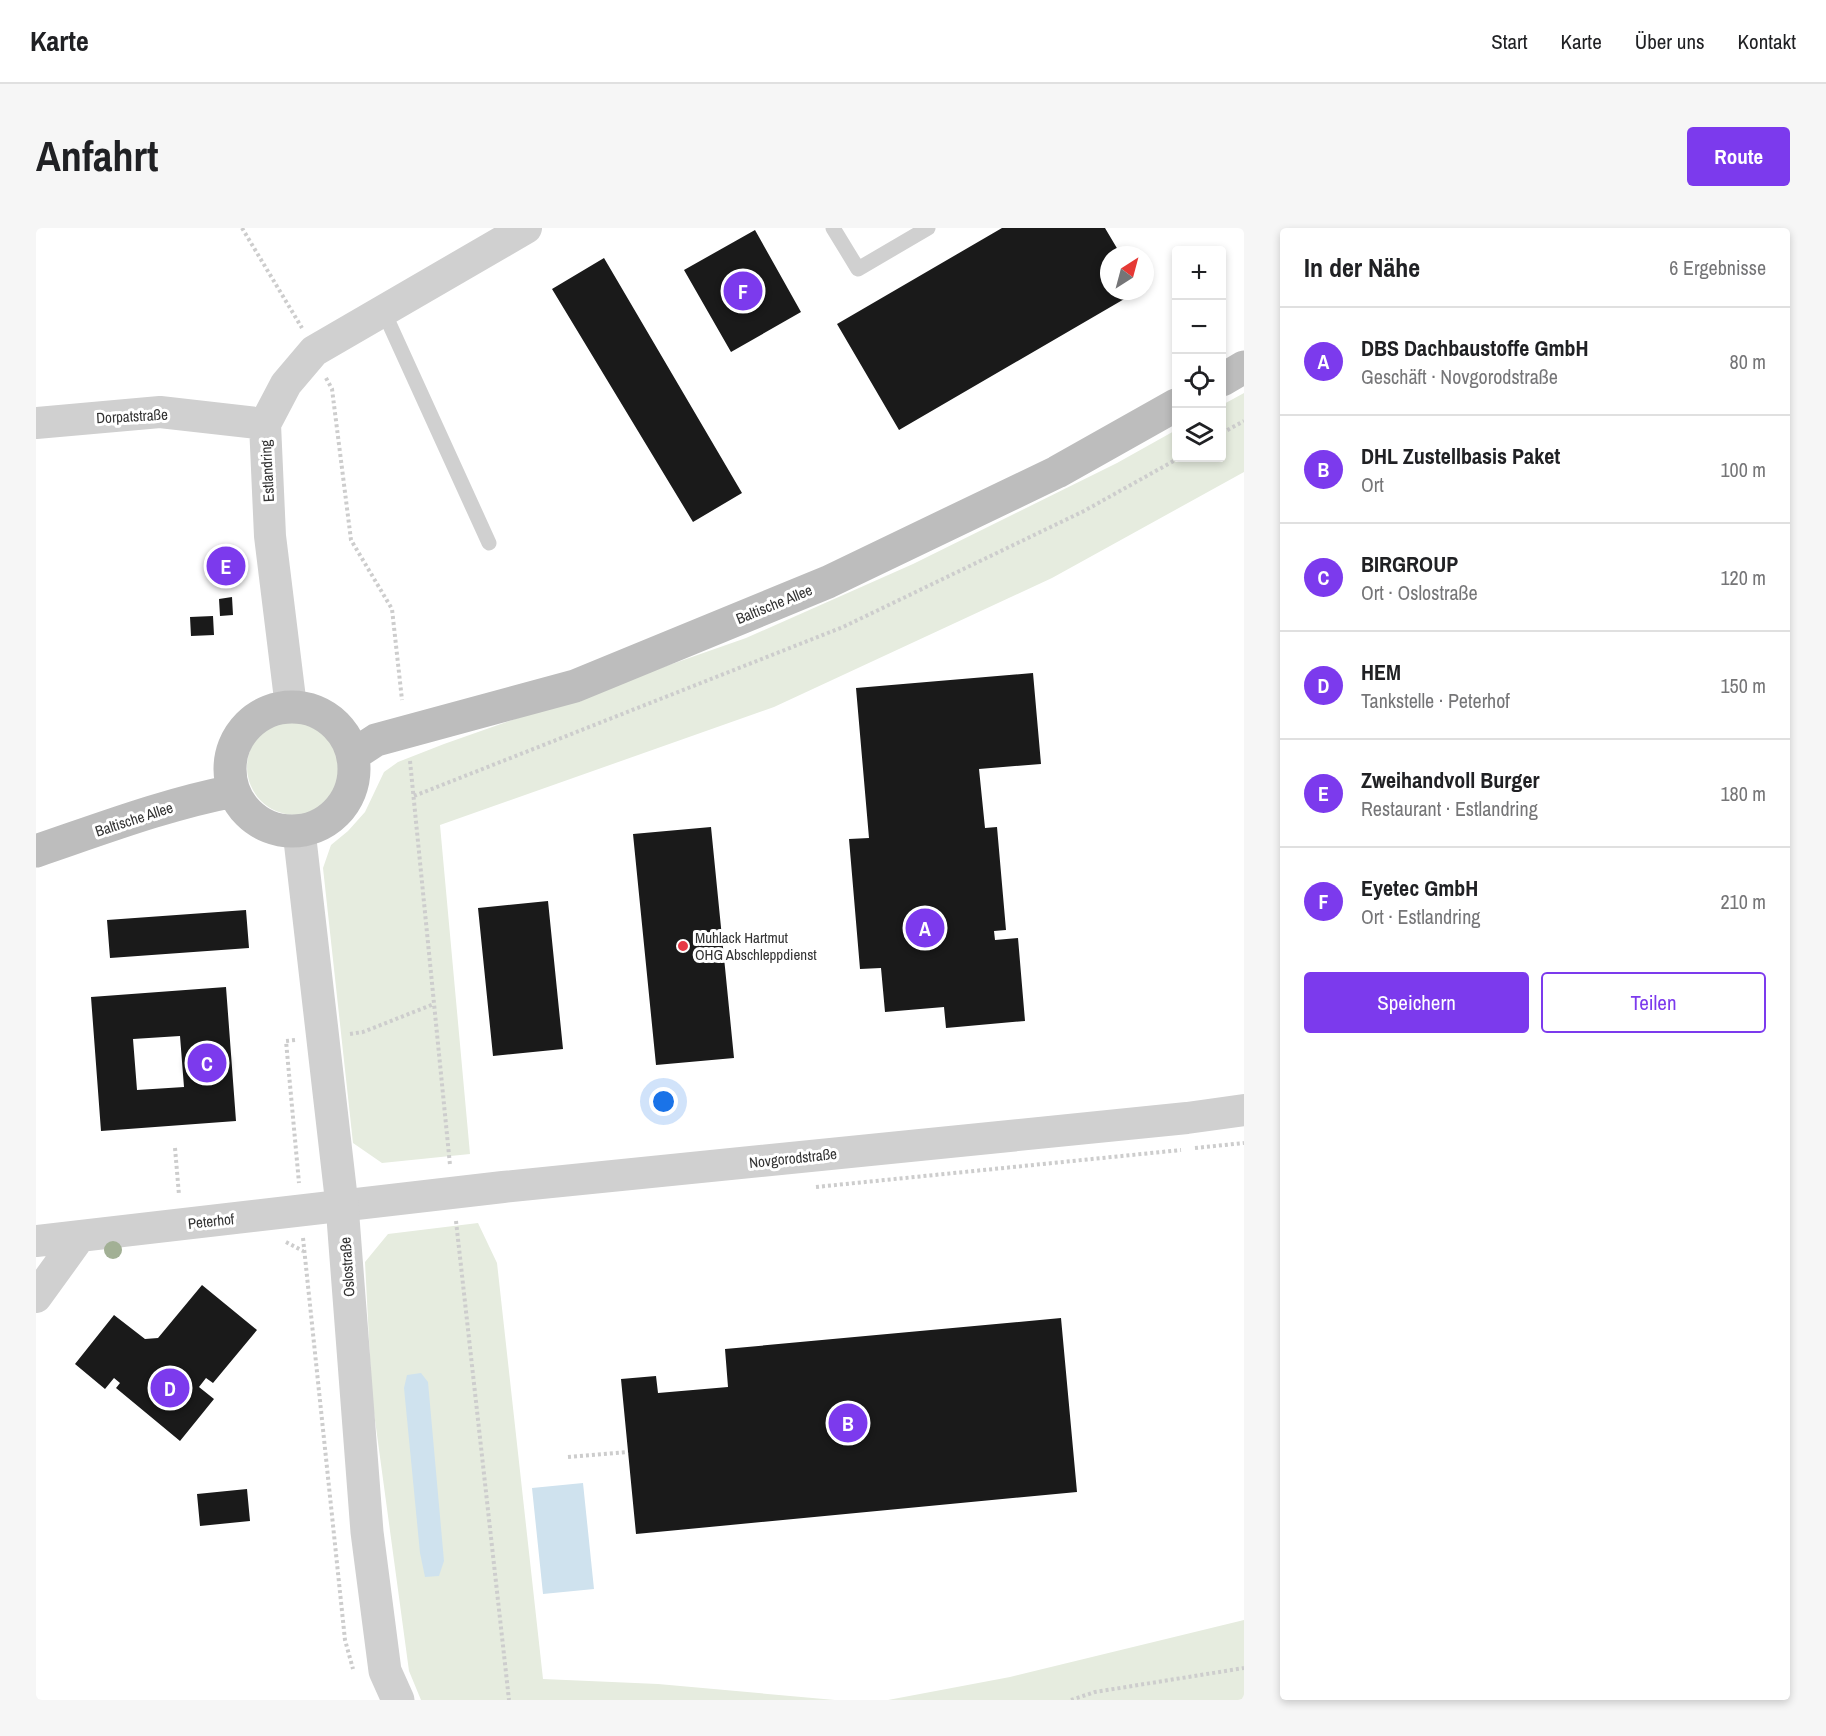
<!DOCTYPE html>
<html lang="de">
<head>
<meta charset="utf-8">
<style>
  :root { --surface:#fff; --page:#f6f6f6; --text:#202124; --muted:#757577; --line:#e0e0e0; --accent:#7c3aed }
  body { margin:0; font-family:"Archivo Narrow",sans-serif; background:var(--page); color:var(--text) }
  .controls { position:absolute; right:18px; top:18px; display:grid; overflow:hidden; border-radius:6px; box-shadow:0 3px 9px #0003 }
  .controls button { width:54px; height:54px; display:grid; place-items:center; padding:0; border:0; border-bottom:2px solid var(--line); background:var(--surface); color:var(--text); font:30px sans-serif }
  .compass { position:absolute; left:1064px; top:18px; width:54px; height:54px; border-radius:50%; background:var(--surface); box-shadow:0 3px 9px #0003; rotate:36deg }
  .you { position:absolute; left:628px; top:874px; width:21px; height:21px; margin:-15px; border:4px solid #fff; border-radius:50%; background:#1a73e8; box-shadow:0 0 0 9px #1a73e833 }
  .badge { display:grid; place-items:center; width:39px; height:39px; border-radius:50%; background:var(--accent); color:#fff; font-size:20px; font-weight:700 }
  .pin { position:absolute; translate:-50% -50%; border:3px solid #fff; box-shadow:0 2px 6px #0006 }
  .list { margin:0; padding:0; list-style:none }
  h2 { display:flex; justify-content:space-between; align-items:center; height:78px; margin:0; padding:0 24px; font-size:26px }
  h2 small { font-size:20px; font-weight:400; color:var(--muted) }
  .list li { display:grid; grid-template-columns:39px 1fr auto; gap:18px; align-items:center; box-sizing:border-box; height:108px; padding:0 24px; border-top:2px solid var(--line) }
  .list b { display:block; font-size:22px; white-space:nowrap }
  .list p { margin:0; font-size:20px; white-space:nowrap; color:var(--muted) }
  .list em { font-size:20px; font-style:normal; color:var(--muted) }
  .actions { display:flex; gap:12px; padding:18px 24px }
  .actions a { flex:1; padding:14px 0; border:2px solid var(--accent); border-radius:6px; text-align:center; font-size:21px; color:var(--accent) }
  .actions .main { background:var(--accent); color:#fff }
  .icon { flex:none; width:33px; height:33px; fill:none; stroke:currentColor; stroke-width:2; stroke-linecap:round; stroke-linejoin:round }
  .map { position:relative; flex:none; width:1208px; height:1472px; overflow:hidden; border-radius:6px }
  header { display:flex; align-items:center; gap:36px; box-sizing:border-box; height:84px; padding:0 30px; background:var(--surface); border-bottom:2px solid var(--line) }
  header strong { font-size:28px }
  nav { display:flex; gap:33px; margin-inline-start:auto; font-size:21px }
  .intro { display:flex; align-items:center; justify-content:space-between; box-sizing:border-box; height:144px; padding:0 36px }
  h1 { margin:0; font-size:42px }
  .button { padding:15px 27px; border-radius:6px; background:var(--accent); color:#fff; font-size:21px; font-weight:700 }
  main { display:flex; gap:36px; padding:0 36px }
  aside { flex:1; background:var(--surface); border-radius:6px; box-shadow:0 3px 9px #0003 }
  .map>svg:first-child { display:block }
  .green { fill:#e6ecdf }
  .water { fill:#cfe2ee }
  .building { fill:#1a1a1a; fill-rule:evenodd }
  .lines { fill:none; stroke-linecap:round; stroke-linejoin:round }
  .path { stroke:#cdcdcd; stroke-width:4; stroke-dasharray:3 3; stroke-linecap:butt }
  .service { stroke:#d0d0d0; stroke-width:15 }
  .minor { stroke:#d0d0d0; stroke-width:32 }
  .tertiary { stroke:#d0d0d0; stroke-width:33 }
  .secondary { stroke:#bdbdbd; stroke-width:33 }
  .tree { fill:#a2b095 }
  .poi-dot { fill:#e63946; stroke:#fff; stroke-width:2 }
  .labels { text-anchor:middle; dominant-baseline:central; stroke-width:6; stroke-linejoin:round; paint-order:stroke }
  .street-label { font-size:15px; fill:#333; stroke:#fff }
  .poi-label { font-size:15px; fill:#333; stroke:#fff; text-anchor:start }
</style>
</head>
<body>
<header>
<strong>Karte</strong>
<nav><a>Start</a><a>Karte</a><a>Über uns</a><a>Kontakt</a></nav>
</header>
<div class="intro"><h1>Anfahrt</h1><a class="button">Route</a></div>
<main>
<div class="map">
<svg width="1208" height="1472" viewBox="0 0 1208 1472">
  <rect width="100%" height="100%" fill="#fff"/>
  <!-- green -->
  <path class="green" d="M 1208,165 L 1208,244 L 1016,350 L 738,479 L 404,597 L 434,926 L 346,935 L 317,915 L 287,640 L 295,617 L 312,603 L 329,584 L 348,544 L 362,534 L 408,516 L 710,410 L 877,336 L 1081,235 L 1140,202 L 1140,230 L 1186,230 L 1186,177 Z
    M211 539a48 48 0 1 1 96 0a48 48 0 1 1-96 0Z
    M 442,995 L 461,1035 L 507,1451 L 622,1456 L 799,1472 L 385,1472 L 373,1443 L 336,1170 L 329,1034 L 352,1006 Z
    M 1208,1392 L 1208,1472 L 852,1472 L 974,1449 Z"/>
  <!-- water -->
  <path class="water" d="M 385,1145 L 392,1154 L 408,1333 L 403,1348 L 389,1349 L 384,1325 L 368,1160 L 371,1147 Z
    M 547,1255 L 558,1361 L 507,1366 L 496,1260 Z"/>
  <!-- building -->
  <path class="building" d="M 966,0 L 1069,0 L 1085,27 L 1073,27 L 1073,63 L 1102,63 L 863,202 L 801,96 Z
    M 719,2 L 765,84 L 695,124 L 648,42 Z
    M 568,30 L 706,265 L 657,294 L 516,61 Z
    M 196,369 L 197,387 L 184,388 L 183,371 Z
    M 177,388 L 178,407 L 155,408 L 154,389 Z
    M 997,445 L 1005,536 L 943,541 L 949,600 L 961,599 L 970,702 L 958,703 L 959,712 L 982,710 L 989,793 L 910,800 L 908,779 L 849,784 L 845,740 L 824,741 L 813,611 L 833,610 L 820,460 Z
    M 675,599 L 698,830 L 620,837 L 597,606 Z
    M 512,673 L 527,821 L 457,828 L 442,680 Z
    M 210,682 L 213,720 L 74,730 L 71,692 Z
    M 190,759 L 200,893 L 65,903 L 55,769 ZM 144,808 L 148,859 L 101,862 L 97,811 Z
    M 166,1057 L 221,1102 L 177,1155 L 170,1150 L 163,1159 L 178,1171 L 144,1213 L 80,1160 L 84,1155 L 78,1150 L 69,1161 L 39,1136 L 78,1087 L 109,1111 L 122,1110 Z
    M 1025,1090 L 1041,1264 L 600,1306 L 585,1151 L 620,1148 L 622,1165 L 692,1159 L 689,1121 Z
    M 211,1261 L 214,1293 L 164,1298 L 161,1266 Z"/>
  <g class="lines">
    <!-- path -->
    <path class="path" d="M 206,0 L 266,100
      M 290,150 L 296,161 L 315,312 L 356,381 L 366,472
      M 1186,205 L 1208,193
      M 374,533 L 414,937
      M 378,568 L 807,399 L 1048,283 L 1143,230
      M 314,806 L 327,804 L 398,776
      M 259,812 L 250,813 L 263,955
      M 139,920 L 143,967
      M 1159,920 L 1208,915
      M 780,959 L 1145,922
      M 420,993 L 473,1472
      M 267,1010 L 309,1412 L 317,1441
      M 250,1014 L 267,1023
      M 532,1229 L 592,1224
      M 1035,1472 L 1059,1464 L 1208,1440"/>
    <!-- service -->
    <path class="service" d="M 797,0 L 822,41 L 892,0
      M 347,82 L 453,315"/>
    <!-- minor -->
    <path class="minor" d="M 0,195 L 124,184 L 229,196
      M 255,479 L 234,308 L 229,196 L 250,156 L 278,123 L 490,0
      M 0,1013 L 467,959 L 1151,890 L 1208,882
      M 0,1069 L 44,1008"/>
    <!-- tertiary -->
    <path class="tertiary" d="M 263,603 L 306,977 L 331,1304 L 349,1443 L 362,1472"/>
    <!-- secondary -->
    <path class="secondary" d="M 1186,152 L 1208,139
      M194 541a62 62 0 1 1 124 0a62 62 0 1 1-124 0Z
      M 317,527 L 340,512 L 539,458 L 792,354 L 1021,244 L 1140,177
      M 0,623 C 65,601 130,576 198,563"/>
  </g>
  <!-- trees -->
  <circle class="tree" cx="77" cy="1022" r="9"/>
  <!-- markers -->
  <circle class="poi-dot" cx="647" cy="718" r="6"/>
  <g class="labels">
    <!-- street labels -->
    <g class="street-label">
      <text transform="translate(96 188) rotate(-3)">Dorpatstraße</text>
      <text transform="translate(231 243) rotate(-93)">Estlandring</text>
      <text transform="translate(738 376) rotate(-22)">Baltische Allee</text>
      <text transform="translate(98 591) rotate(-18)">Baltische Allee</text>
      <text transform="translate(757 930) rotate(-6)">Novgorodstraße</text>
      <text transform="translate(175 993) rotate(-6)">Peterhof</text>
      <text transform="translate(311 1039) rotate(-94)">Oslostraße</text>
    </g>
    <!-- poi labels -->
    <g class="poi-label">
      <text x="659" y="709">Muhlack Hartmut<tspan x="659" dy="17">OHG Abschleppdienst</tspan></text>
    </g>
  </g>
</svg>
<div class="controls">
<button>+</button>
<button>−</button>
<button><svg class="icon" aria-label="locate" viewBox="0 0 24 24"><circle cx="12" cy="12" r="6"/><path d="M12 2v4M12 18v4M2 12h4M18 12h4"/></svg></button>
<button><svg class="icon" aria-label="layers" viewBox="0 0 24 24"><path d="M12 4l9 5-9 5-9-5zM3 14l9 5 9-5"/></svg></button>
</div>
<svg class="compass" viewBox="-18 -18 36 36"><path d="M0-13l5 13h-10z" fill="#e53935"/><path d="M0 13l5-13h-10z" fill="#757577"/></svg>
<div class="you"></div>
<div class="pin badge" style="left:889px;top:700px">A</div>
<div class="pin badge" style="left:812px;top:1195px">B</div>
<div class="pin badge" style="left:171px;top:835px">C</div>
<div class="pin badge" style="left:134px;top:1160px">D</div>
<div class="pin badge" style="left:190px;top:338px">E</div>
<div class="pin badge" style="left:707px;top:63px">F</div>
</div>
<aside>
<h2>In der Nähe<small>6 Ergebnisse</small></h2>
<ul class="list">
<li><span class="badge">A</span><div><b>DBS Dachbaustoffe GmbH</b><p>Geschäft · Novgorodstraße</p></div><em>80 m</em></li>
<li><span class="badge">B</span><div><b>DHL Zustellbasis Paket</b><p>Ort</p></div><em>100 m</em></li>
<li><span class="badge">C</span><div><b>BIRGROUP</b><p>Ort · Oslostraße</p></div><em>120 m</em></li>
<li><span class="badge">D</span><div><b>HEM</b><p>Tankstelle · Peterhof</p></div><em>150 m</em></li>
<li><span class="badge">E</span><div><b>Zweihandvoll Burger</b><p>Restaurant · Estlandring</p></div><em>180 m</em></li>
<li><span class="badge">F</span><div><b>Eyetec GmbH</b><p>Ort · Estlandring</p></div><em>210 m</em></li>
</ul>
<div class="actions"><a class="main">Speichern</a><a>Teilen</a></div>
</aside>
</main>
</body>
</html>
